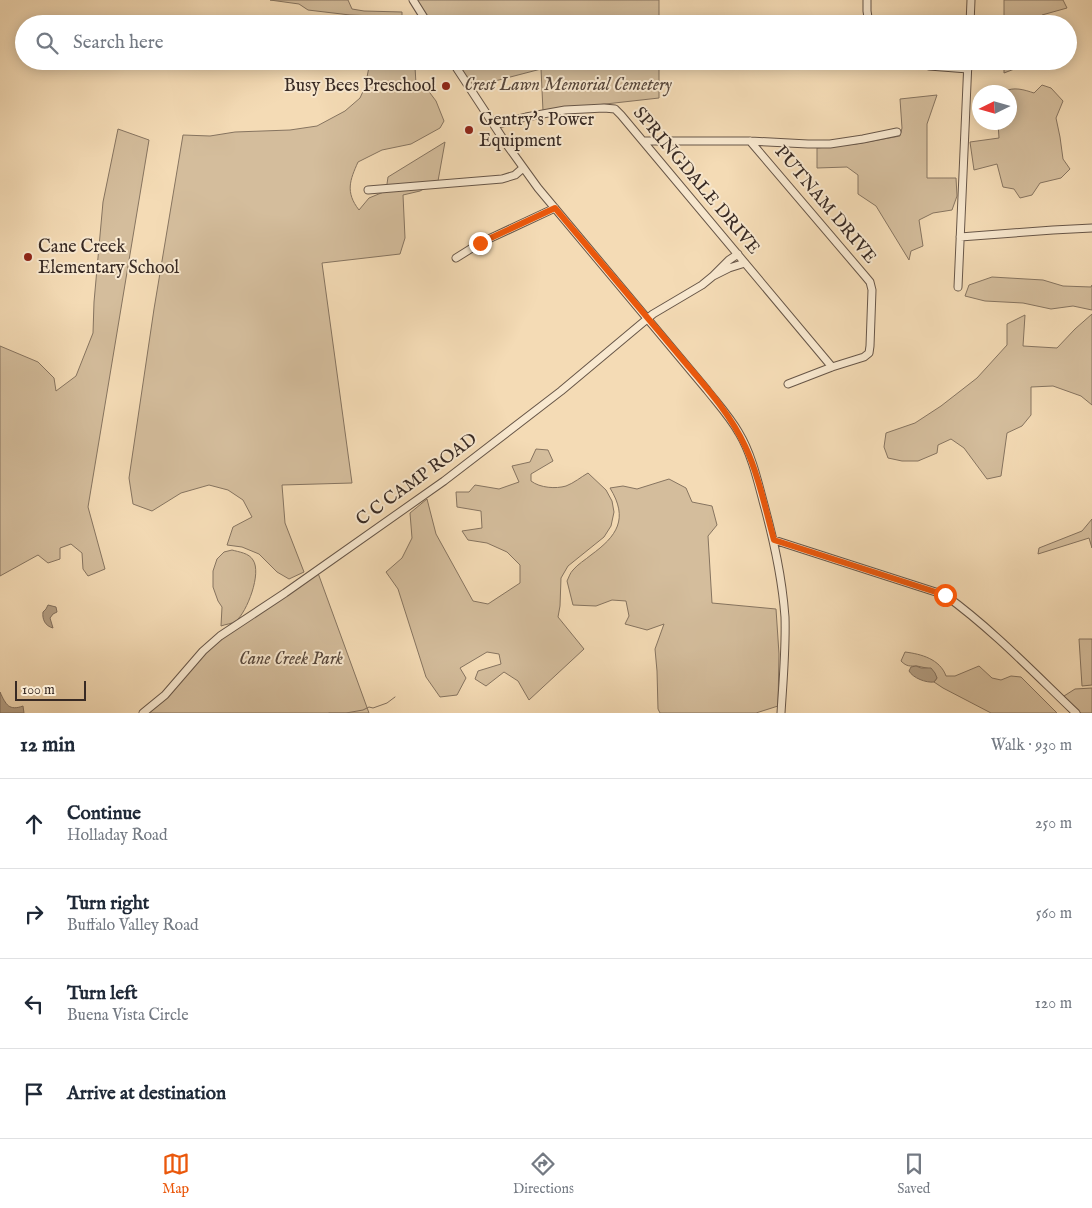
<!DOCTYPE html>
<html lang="en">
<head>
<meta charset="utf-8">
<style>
  :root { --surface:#fff; --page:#f6f6f7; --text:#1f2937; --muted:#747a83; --line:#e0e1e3; --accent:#ea580c }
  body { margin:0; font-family:"IM FELL English",serif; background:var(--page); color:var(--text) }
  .compass { position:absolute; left:972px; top:85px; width:45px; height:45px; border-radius:50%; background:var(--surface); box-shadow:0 2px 12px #0003; rotate:265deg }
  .scale { position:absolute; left:15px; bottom:12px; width:71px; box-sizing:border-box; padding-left:5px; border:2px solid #382a24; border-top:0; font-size:14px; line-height:18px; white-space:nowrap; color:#382a24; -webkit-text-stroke:4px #f8e8cf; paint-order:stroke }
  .stop { position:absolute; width:15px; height:15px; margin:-11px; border:4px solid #ea580c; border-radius:50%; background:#fff }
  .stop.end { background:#ea580c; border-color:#fff; box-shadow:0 1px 5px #0008 }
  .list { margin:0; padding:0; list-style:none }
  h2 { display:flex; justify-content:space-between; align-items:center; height:65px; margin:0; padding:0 20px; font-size:21px }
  h2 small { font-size:16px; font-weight:400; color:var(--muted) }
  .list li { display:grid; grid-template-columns:32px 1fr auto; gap:15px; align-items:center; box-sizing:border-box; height:90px; padding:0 20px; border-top:1px solid var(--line) }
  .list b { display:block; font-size:19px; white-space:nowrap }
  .list p { margin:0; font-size:16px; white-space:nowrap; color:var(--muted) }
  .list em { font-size:16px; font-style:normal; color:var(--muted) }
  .icon { flex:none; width:28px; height:28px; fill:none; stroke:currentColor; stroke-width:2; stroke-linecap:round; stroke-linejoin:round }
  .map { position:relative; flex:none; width:1092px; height:713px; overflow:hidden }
  .search { position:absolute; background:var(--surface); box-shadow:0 2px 12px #0003; left:15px; right:15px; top:15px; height:55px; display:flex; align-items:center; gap:12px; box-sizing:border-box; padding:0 18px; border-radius:28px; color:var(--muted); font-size:19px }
  .sheet { height:425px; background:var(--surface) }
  nav { display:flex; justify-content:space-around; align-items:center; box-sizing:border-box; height:70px; border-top:1px solid var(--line); background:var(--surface); font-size:14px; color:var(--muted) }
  nav a { display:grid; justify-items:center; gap:2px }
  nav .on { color:var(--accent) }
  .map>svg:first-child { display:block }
  .green { fill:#d4bd9c; stroke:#867460 }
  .water { fill:#b49f84; stroke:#82705e }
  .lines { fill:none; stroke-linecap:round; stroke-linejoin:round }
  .stream { stroke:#82705e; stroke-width:1 }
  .minor-casing { stroke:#675648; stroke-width:9 }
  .minor { stroke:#f8e8cf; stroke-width:7 }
  .route { stroke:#ea580c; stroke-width:6 }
  .poi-dot { fill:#8f2418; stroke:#f8e8cf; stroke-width:2 }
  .labels { text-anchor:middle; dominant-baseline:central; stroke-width:4; stroke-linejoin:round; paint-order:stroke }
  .park-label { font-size:18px; font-style:italic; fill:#57473c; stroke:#f8e8cf }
  .poi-label { font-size:18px; fill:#382a24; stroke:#f8e8cf; text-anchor:start }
  .street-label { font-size:18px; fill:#382a24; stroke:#f8e8cf }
</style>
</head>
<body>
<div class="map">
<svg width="1092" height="713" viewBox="0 0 1092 713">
  <rect width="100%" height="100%" fill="#f4dbb5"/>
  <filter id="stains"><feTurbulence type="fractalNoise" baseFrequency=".004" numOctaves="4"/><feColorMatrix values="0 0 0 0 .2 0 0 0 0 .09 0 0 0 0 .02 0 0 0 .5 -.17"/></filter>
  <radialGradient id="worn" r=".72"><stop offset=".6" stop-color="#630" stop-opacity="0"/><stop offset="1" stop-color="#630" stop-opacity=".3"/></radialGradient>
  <!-- green -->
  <path class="green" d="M 270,0 L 348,0 L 352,9 L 364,11 L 402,12 L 402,17 L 350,15 L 308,10 L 299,4 Z
    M 415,0 L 659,0 L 659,24 L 431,24 Z
    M 1004,0 L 1063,0 L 1067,8 L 1042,15 L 1043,24 L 1004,24 Z
    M 383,61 L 416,61 L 415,67 L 416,84 L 424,85 L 436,101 L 444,121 L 440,128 L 411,144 L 382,150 L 358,162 C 350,180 345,192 359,210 L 369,198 L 386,191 L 388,177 L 445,142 L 438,181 L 420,191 L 403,195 L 405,238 L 400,254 L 322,263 L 352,483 L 282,485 L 285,523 L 304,572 L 289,579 L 277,572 L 259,554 L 242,547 L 227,545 L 233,527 L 252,517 L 243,500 L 228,490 L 209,485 L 181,493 L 152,511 L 133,504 L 129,478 L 154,309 L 183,135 L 210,136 L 235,132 L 290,130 L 317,126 L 345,111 L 360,98 L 365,87 L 369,67 L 381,64 Z
    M 455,61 L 659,61 L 659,98 L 543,111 L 541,69 L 472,87 Z
    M 1004,61 L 1035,61 L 1004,73 Z
    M 1042,85 L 1051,88 L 1063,101 L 1056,118 L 1060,137 L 1063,159 L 1070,169 L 1061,178 L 1040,183 L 1032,195 L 1020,198 L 1014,189 L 1003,187 L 997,164 L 974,170 L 970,142 L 999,138 L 998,123 L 1010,122 L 1010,92 L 1004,92 C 1013,86 1025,90 1034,93 Z
    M 937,95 L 927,124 L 927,178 L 956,178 L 957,196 L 952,210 L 933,213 L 919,220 L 923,246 L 911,251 L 909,260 L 876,206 L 858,194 L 858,175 L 847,167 L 817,168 L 817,148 L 856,144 L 900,136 L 902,128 L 900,99 Z
    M 118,129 L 149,140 L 88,507 L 105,569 L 88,576 L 83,569 L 82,553 L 71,544 L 60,548 L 60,559 L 48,563 L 38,555 L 0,576 L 0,346 L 38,362 L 54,378 L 56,391 L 76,376 L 93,333 L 94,302 L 103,202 Z
    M 992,277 L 1043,280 L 1063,286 L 1091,287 L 1092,285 L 1092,310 L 1073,306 L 1051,309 L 1023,303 L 985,301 L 965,296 L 969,285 Z
    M 1092,314 L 1092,405 L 1081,396 L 1053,386 L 1031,387 L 1031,415 L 1022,426 L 1007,433 L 1001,476 L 987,479 L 964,448 L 951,439 L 938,445 L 937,453 L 918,461 L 902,461 L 888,458 L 884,447 L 886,433 L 915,423 L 941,406 L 977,378 L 1007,345 L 1007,324 L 1025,315 L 1023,346 L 1057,348 L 1075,329 Z
    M 536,449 L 548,450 L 553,461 L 531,474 L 531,481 C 540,488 556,489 566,486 C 574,483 581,477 588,473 L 606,490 L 612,501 L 614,512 L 611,526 L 604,537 L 568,566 L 561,578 L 560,606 L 558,617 L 584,649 L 529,700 L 518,681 L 504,672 L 486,686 L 475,679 L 478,671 L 501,664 L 499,654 L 487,652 L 460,668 L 466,678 L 457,695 L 440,697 L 426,677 L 398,589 L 386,572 L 402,558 L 412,538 L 410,513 L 427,499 L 436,534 L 473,601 L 488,604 L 520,583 L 520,565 L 507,552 L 487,543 L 468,540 L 462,531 L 482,528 L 481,511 L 457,507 L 456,492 L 469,492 L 475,485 L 499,489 L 519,482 L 512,466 L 530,462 Z
    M 669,479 L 686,488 L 692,502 L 712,506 L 717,525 L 708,536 L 712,603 L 776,609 L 779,654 L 778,706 L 756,713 L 660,713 L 658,709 L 657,671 L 655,649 L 664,624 L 647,630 L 625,624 L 629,616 L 626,601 L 612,600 L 596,606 L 573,605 L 567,581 C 569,577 570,573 573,570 C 578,564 585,560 591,555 C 617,536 629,519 610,488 L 623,486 L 637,489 Z
    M 1092,519 L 1092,548 L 1089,538 L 1038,554 L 1039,548 L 1082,531 Z
    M 232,550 C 239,552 249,553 253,560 C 262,573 247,612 236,621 C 232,624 226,624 221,626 L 222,607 L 218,601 L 213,587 L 213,571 L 217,559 L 224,552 Z
    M 318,573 L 369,713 L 147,713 L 214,644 Z
    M 1079,639 L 1092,639 L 1092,685 L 1082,686 Z
    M 905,652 C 921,654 940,659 946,676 L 955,676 L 979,666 L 992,678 L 1001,680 L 1011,676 L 1021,677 L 1057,713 L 991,713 L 943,688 L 934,682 L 937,678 L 931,669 C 926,668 922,667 917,666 C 910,666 907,667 901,661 Z
    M 1092,688 L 1092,713 L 1081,713 L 1064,696 L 1075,689 Z"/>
  <!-- water -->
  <path class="water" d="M 48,605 L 56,607 L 57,612 L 53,614 L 50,618 L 53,628 C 45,626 42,619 43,612 L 46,609 Z
    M 916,666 L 921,668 L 931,668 L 935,673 L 937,678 L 934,682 C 926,683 913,678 909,671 L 911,667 Z
    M 0,692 C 6,705 9,711 23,706 L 24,713 L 0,713 Z"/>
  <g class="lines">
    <!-- stream -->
    <path class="stream" d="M 329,713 L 346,713 L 363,710 L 369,707 L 373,708 L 387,703 L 395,697"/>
    <!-- minor casing -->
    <g class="minor-casing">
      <path id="minor" d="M 413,0 L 428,24
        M 867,0 L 867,11 L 869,24
        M 970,24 L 971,0
        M 452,61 L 507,145 L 538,188 L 707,390 C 718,404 730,417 739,433 C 751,453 757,478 763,501 C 774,541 782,576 785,617 C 786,649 783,681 781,713
        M 911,61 L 929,66 L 968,69
        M 494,125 L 526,117 L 565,110 L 604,108 L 615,109 L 621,115 L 832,367
        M 643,141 L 750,141 L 808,144 L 830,144 L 863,139 L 897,132
        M 750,141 L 865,276 L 870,282 L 872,290 L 870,346 L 869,353 L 864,357 L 832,367 L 788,384
        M 368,190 L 502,179 L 515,175 L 523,168
        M 960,237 L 1053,230 L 1092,228
        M 738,254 L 729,260 L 713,276 L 729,268 L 745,263
        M 456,258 L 480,243 L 555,208
        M 958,287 L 968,61
        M 774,540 L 945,595 C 992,629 1034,673 1076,713
        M 143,713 L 165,695 L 203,651 L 220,636 L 285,593 L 444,481 L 561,391 L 653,314 L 702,285 L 713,276"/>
    </g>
    <!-- minor -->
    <use href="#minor" class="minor"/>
  </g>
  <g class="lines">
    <!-- route -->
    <path class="route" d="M 480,243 L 555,208 C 596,257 637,305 678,354 C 702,383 729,411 745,446 C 758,473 766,511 774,540 L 945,595"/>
  </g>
  <!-- markers -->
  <g class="poi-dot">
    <circle cx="446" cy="86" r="5"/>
    <circle cx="469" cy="130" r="5"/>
    <circle cx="28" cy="257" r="5"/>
  </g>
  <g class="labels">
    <!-- park labels -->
    <g class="park-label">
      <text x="568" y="85">Crest Lawn Memorial Cemetery</text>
      <text x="291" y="659">Cane Creek Park</text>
    </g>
    <!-- poi labels -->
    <g class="poi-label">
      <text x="436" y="86" text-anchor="end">Busy Bees Preschool</text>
      <text x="479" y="120">Gentry's Power<tspan x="479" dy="21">Equipment</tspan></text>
      <text x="38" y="247">Cane Creek<tspan x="38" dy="21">Elementary School</tspan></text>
    </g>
    <!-- street labels -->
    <g class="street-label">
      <text transform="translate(696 181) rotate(50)">SPRINGDALE DRIVE</text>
      <text transform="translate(825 205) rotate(50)">PUTNAM DRIVE</text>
      <text transform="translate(417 480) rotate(-36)">C C CAMP ROAD</text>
    </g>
  </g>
  <rect width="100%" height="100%" filter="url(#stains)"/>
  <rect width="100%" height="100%" fill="url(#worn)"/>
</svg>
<svg class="compass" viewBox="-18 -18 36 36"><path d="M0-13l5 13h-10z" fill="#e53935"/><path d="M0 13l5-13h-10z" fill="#747a83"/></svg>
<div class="scale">100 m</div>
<div class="stop" style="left:945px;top:595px"></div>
<div class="stop end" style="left:480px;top:243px"></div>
<div class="search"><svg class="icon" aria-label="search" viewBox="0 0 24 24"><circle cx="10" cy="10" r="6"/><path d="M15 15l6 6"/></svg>Search here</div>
</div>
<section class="sheet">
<h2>12 min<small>Walk · 930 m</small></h2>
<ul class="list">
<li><svg class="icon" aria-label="ahead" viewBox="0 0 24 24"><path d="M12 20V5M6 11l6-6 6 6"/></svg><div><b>Continue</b><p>Holladay Road</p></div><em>250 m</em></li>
<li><svg class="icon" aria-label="right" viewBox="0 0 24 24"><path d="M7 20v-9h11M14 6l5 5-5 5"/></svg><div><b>Turn right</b><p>Buffalo Valley Road</p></div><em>560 m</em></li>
<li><svg class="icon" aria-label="left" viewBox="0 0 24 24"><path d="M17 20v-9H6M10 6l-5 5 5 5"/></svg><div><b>Turn left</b><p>Buena Vista Circle</p></div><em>120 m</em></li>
<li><svg class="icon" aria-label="arrive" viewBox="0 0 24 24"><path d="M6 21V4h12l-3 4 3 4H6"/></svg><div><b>Arrive at destination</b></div></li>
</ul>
</section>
<nav>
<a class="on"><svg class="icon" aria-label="map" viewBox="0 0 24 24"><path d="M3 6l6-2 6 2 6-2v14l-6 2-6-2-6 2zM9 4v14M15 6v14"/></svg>Map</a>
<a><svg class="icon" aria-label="directions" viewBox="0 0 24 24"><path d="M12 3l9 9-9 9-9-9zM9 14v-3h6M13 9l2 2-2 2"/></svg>Directions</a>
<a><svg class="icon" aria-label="saved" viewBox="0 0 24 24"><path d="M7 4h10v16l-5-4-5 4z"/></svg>Saved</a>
</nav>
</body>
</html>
